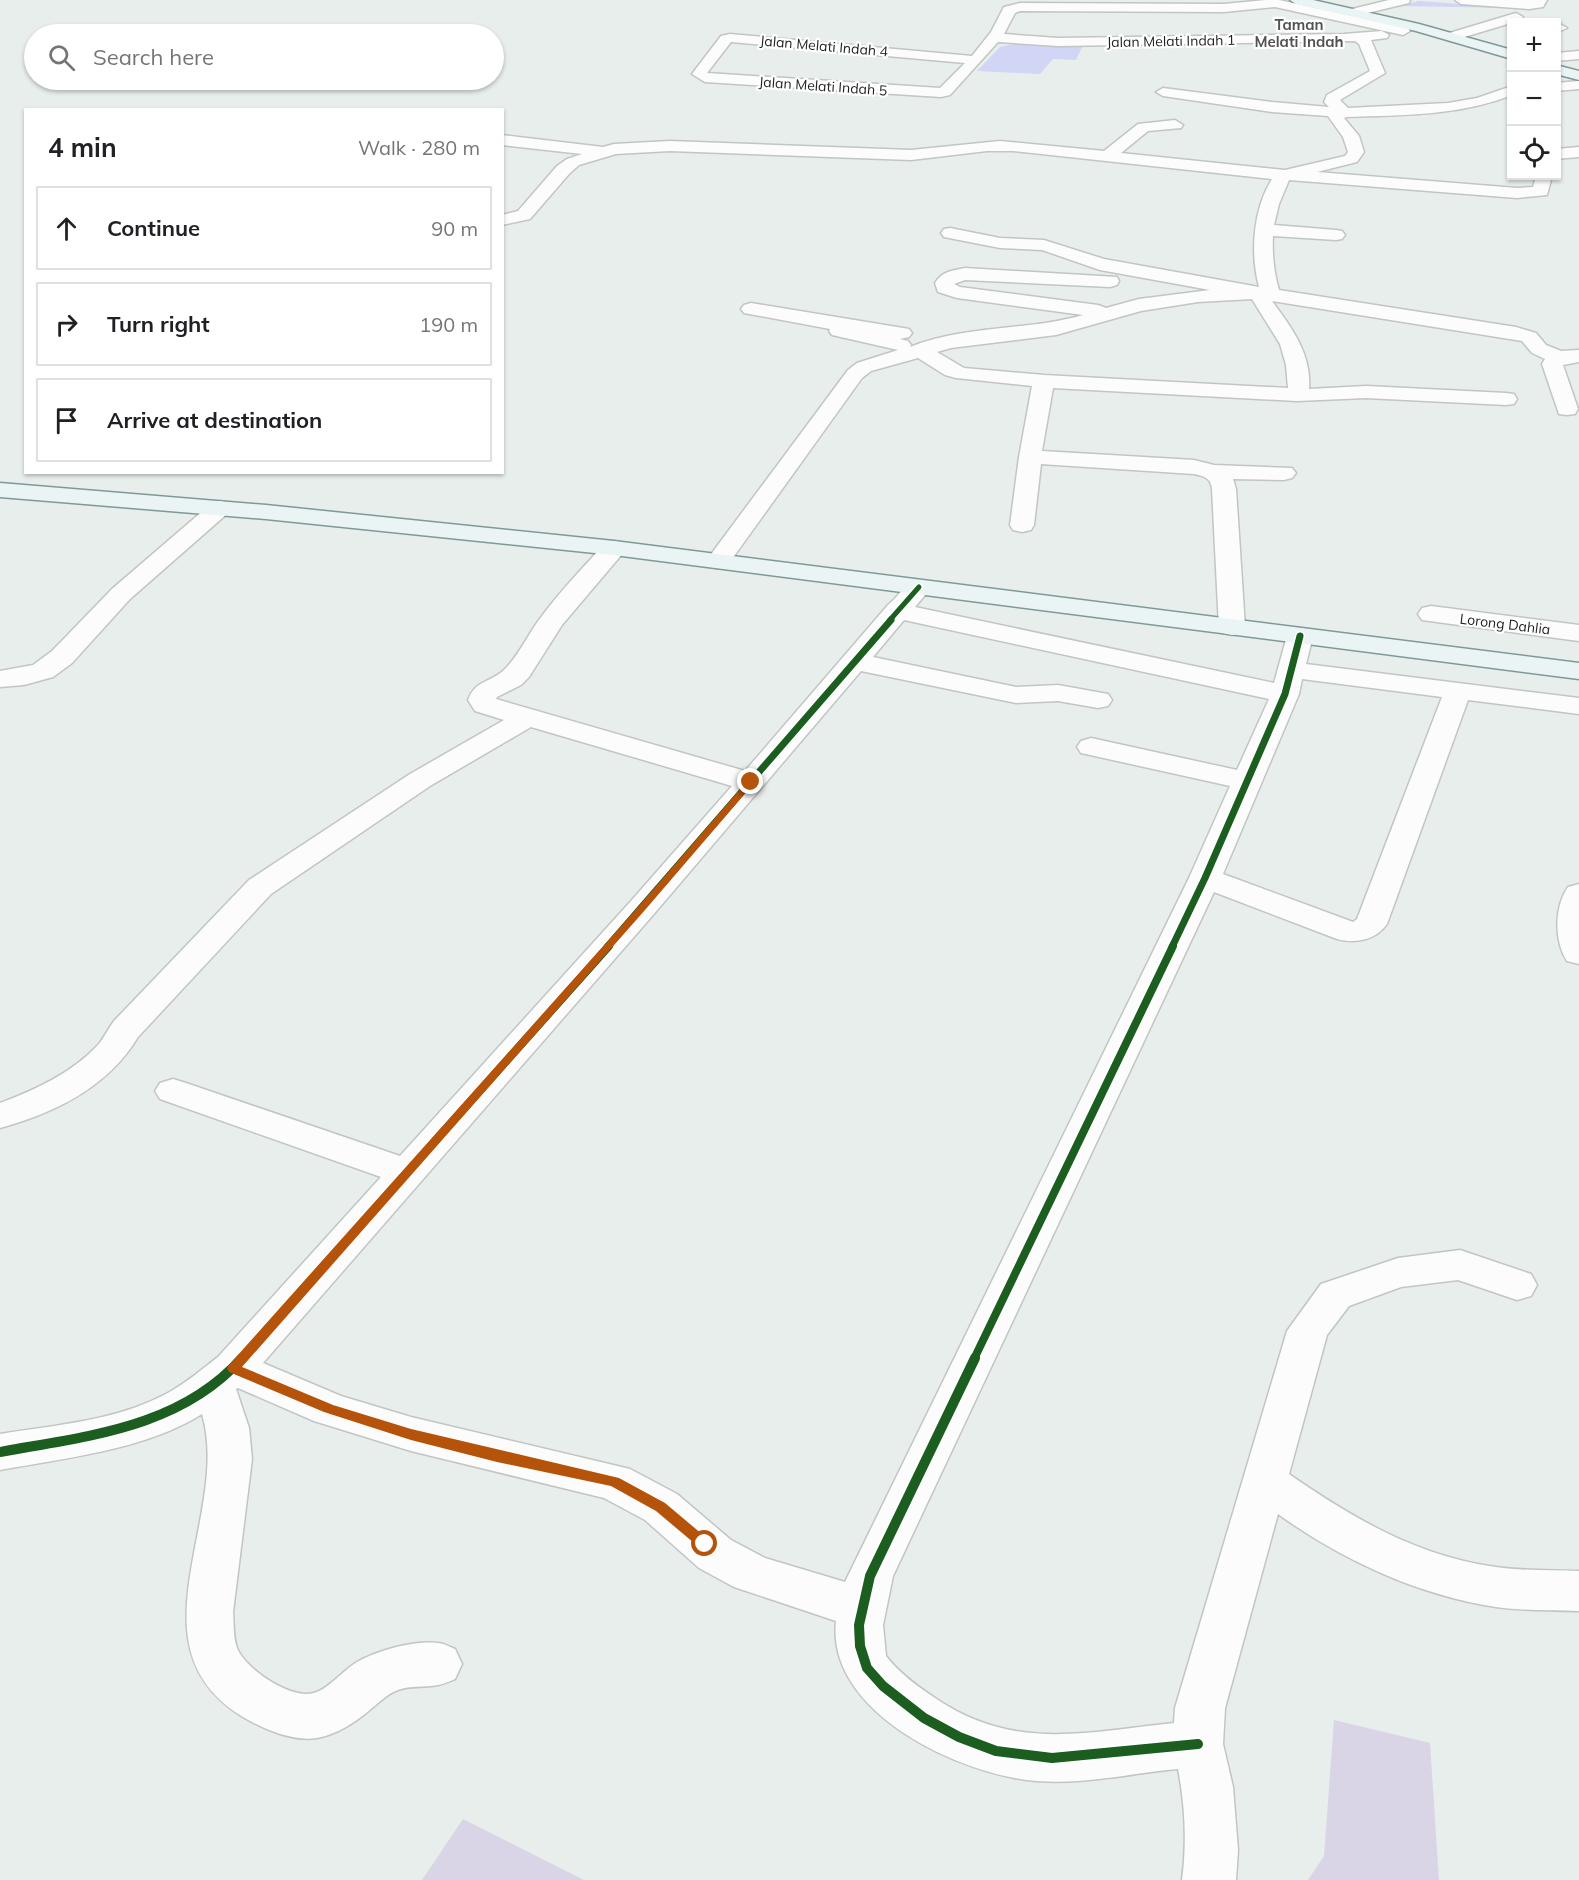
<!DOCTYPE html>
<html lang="en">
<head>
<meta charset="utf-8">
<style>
  :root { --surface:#fff; --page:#f6f6f6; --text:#202124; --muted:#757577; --line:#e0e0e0 }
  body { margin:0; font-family:Mulish,sans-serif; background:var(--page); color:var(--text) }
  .controls { position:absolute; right:18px; top:18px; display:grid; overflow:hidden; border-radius:0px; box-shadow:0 2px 4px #0004 }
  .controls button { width:54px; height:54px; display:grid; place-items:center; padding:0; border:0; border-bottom:2px solid var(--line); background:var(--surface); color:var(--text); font:30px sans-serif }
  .stop { position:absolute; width:18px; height:18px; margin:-14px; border:4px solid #b45309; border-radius:50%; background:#fff }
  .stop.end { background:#b45309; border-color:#fff; box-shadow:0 2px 6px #0008 }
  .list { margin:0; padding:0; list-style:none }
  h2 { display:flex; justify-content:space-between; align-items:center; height:78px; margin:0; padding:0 24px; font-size:26px }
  h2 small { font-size:20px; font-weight:400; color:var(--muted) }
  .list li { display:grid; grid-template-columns:39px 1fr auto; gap:18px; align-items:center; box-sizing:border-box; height:84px; margin:0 12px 12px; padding:0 12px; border:2px solid var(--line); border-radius:0px }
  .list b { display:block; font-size:22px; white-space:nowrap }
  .list em { font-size:20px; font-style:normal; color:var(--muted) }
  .icon { flex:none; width:33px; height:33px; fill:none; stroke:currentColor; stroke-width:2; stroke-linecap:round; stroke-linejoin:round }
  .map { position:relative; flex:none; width:1579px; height:1880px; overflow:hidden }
  .search { position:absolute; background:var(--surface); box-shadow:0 2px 4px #0004; left:24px; top:24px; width:480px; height:66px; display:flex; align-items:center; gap:15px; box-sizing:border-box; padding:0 21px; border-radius:33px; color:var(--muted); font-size:22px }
  .panel { position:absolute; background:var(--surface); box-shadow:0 2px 4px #0004; left:24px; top:108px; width:480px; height:366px; border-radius:0px }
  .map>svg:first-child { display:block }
  .wetland { fill:#dad5e6 }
  .park { fill:#d1d5f6 }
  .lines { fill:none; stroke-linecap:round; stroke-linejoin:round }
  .street-casing { stroke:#c2c5c3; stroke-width:3 }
  .secondary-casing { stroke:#7f9998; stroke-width:3 }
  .street { fill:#fcfcfc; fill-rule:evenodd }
  .secondary { fill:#ebf4f4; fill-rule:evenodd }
  .cycleway-far3-casing { stroke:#fff; stroke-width:8 }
  .cycleway-far2-casing { stroke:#fff; stroke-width:10 }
  .cycleway-far1-casing { stroke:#fff; stroke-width:12 }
  .cycleway-casing { stroke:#fff; stroke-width:14 }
  .cycleway-far3 { stroke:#1b5e20; stroke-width:5 }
  .cycleway-far2 { stroke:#1b5e20; stroke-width:7 }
  .cycleway-far1 { stroke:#1b5e20; stroke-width:8 }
  .cycleway { stroke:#1b5e20; stroke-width:10 }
  .route { fill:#b45309 }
  .labels { text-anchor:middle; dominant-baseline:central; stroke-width:4.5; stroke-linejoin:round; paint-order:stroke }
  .far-street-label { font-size:14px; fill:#1f1f1f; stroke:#fff }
  .far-neighbourhood-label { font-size:15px; font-weight:bold; fill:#525252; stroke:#fff }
</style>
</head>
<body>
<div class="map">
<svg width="1579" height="1880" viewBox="0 0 1579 1880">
  <rect width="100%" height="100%" fill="#e8eeeb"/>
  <!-- wetland -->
  <path class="wetland" d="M 1334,1720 L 1430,1743 L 1439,1880 L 1308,1880 L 1324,1856 Z
    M 463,1819 L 584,1880 L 422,1880 Z"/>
  <!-- park -->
  <path class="park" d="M 1419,1 L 1516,8 L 1398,6 Z
    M 1019,43 L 1083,45 L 1076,60 L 1053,59 L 1040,74 L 977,71 L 1000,47 Z"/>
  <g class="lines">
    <!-- street casing -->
    <g class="street-casing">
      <path id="street" d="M 1266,0 L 1279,0 L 1348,15 L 1348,10 L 1389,0 L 1410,0 L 1409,3 L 1355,16 L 1408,28 L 1410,31 L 1403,35 L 1275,7 L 1224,12 L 1020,11 L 1015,13 L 1004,34 L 1058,38 L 1344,34 L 1382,31 L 1389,35 L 1387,38 L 1371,40 L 1385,73 L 1340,100 L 1348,108 L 1448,103 L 1477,98 L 1512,86 L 1512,95 C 1458,116 1403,115 1347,117 L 1344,118 L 1359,136 L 1364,152 L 1357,162 L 1317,172 L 1517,188 L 1533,187 L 1536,176 L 1552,176 L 1547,195 L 1517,198 L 1289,180 L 1279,204 L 1274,225 L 1336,230 L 1342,231 L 1345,235 L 1342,239 L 1336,240 L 1273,236 C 1272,254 1274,273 1279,290 L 1516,327 L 1536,333 L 1546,345 L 1561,351 L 1579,350 L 1579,362 L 1563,365 L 1578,409 L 1575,414 L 1567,415 L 1559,414 L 1542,364 L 1545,359 L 1532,353 L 1522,341 L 1272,301 C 1291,327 1312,354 1309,389 L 1366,386 L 1506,393 L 1514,394 L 1517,399 L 1514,404 L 1506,405 L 1366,398 L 1297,401 L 1053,388 L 1042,451 L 1194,460 L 1214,465 L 1292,468 L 1296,473 L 1292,478 L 1284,480 L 1233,479 L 1236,489 L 1245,627 L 1241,633 L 1232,635 L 1223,633 L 1219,627 L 1212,489 C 1211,478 1204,476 1194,474 L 1041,464 L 1034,525 L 1031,530 L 1022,532 L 1013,530 L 1010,525 L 1019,457 L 1032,386 L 956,378 L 945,375 L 918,358 L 871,371 L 862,378 L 727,566 L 718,568 L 709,566 L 706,561 L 848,370 L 857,363 L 898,350 L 832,335 L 829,331 L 830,329 L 744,313 L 741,309 L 744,305 L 751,303 L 909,329 L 912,333 L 909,337 L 900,339 L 908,341 L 911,345 L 910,347 C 964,325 1027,331 1083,315 L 957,298 L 938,292 L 935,283 C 943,271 951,271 965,268 L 1117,277 L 1119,281 L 1117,285 L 1110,287 L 965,280 L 954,284 L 960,287 L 1098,305 L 1106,308 L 1139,299 L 1210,290 L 1100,270 L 1042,250 L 1000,248 L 944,237 L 941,233 L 944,229 L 950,228 L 1000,238 L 1044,240 L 1104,259 L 1259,287 C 1250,253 1253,209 1272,179 L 1013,151 L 987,151 L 911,160 L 670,151 L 616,154 L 579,165 L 569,174 L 530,219 L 502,225 L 502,215 L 518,211 L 557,166 L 567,159 L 582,154 L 502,145 L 502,135 L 603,147 L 614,144 L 670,141 L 911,150 L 1000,141 L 1104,151 L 1138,124 L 1175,120 L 1183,125 L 1181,128 L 1148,131 L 1121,153 L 1285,170 L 1345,156 L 1348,152 L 1343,137 L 1328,116 L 1272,112 L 1163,96 L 1156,92 L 1163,88 L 1272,102 L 1329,107 L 1324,102 L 1327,95 L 1370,71 L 1359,44 L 1355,41 L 1058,46 L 998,42 L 950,95 L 941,97 L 705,82 L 692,74 L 721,36 L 730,34 L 972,56 L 991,32 L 1004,7 L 1020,3 L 1224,4 ZM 731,42 L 965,63 L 940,88 L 707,73 ZM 1252,299 L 1280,344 L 1286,365 L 1288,388 L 1044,375 L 964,368 L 937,352 L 951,348 L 1056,335 L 1141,311 L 1198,302 Z
        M 1455,0 L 1547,0 L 1543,7 L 1529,9 L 1461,4 Z
        M 1516,13 L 1523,17 L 1521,20 L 1451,41 L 1444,37 L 1446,34 Z
        M 1560,24 L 1567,28 L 1556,33 L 1556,25 Z
        M 1579,51 L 1579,59 L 1556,61 L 1556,53 Z
        M 1579,81 L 1579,89 L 1556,91 L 1556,83 Z
        M 1579,147 L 1579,157 L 1556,159 L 1556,149 Z
        M 220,501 L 228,503 L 232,508 L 228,513 L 130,599 L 72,663 L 53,677 L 24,685 L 0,687 L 0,671 L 33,665 L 52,651 L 112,589 L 212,503 Z
        M 614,541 L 623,543 L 626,548 L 623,553 L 562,625 L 529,677 L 521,685 L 497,697 L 496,699 L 745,771 L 888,605 C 902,594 907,576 928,582 L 932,587 L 915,607 L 1274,683 L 1287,636 L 1291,630 L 1300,628 L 1309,630 L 1313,636 L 1306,664 L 1579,698 L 1579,714 L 1468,700 L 1387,924 C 1376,940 1356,944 1337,939 L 1214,892 L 893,1576 L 883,1625 L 886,1656 C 899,1673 917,1686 935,1698 C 1014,1752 1086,1732 1174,1723 L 1175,1708 L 1287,1331 L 1321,1284 L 1398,1258 L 1460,1250 L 1531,1274 L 1537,1285 L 1531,1296 L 1517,1300 L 1458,1280 L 1401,1287 L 1349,1306 L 1327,1335 L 1289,1474 C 1354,1519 1417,1556 1496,1567 C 1523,1571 1552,1570 1579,1571 L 1579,1611 C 1552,1610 1523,1611 1496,1607 C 1418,1595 1342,1560 1278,1514 L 1225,1708 L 1223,1744 L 1233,1787 L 1238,1850 L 1236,1880 L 1182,1880 C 1187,1843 1185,1805 1178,1769 C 1132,1773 1083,1785 1037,1781 C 961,1775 826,1713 836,1621 L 734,1587 L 699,1568 L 645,1520 L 604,1498 L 411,1451 L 314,1421 L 238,1388 L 236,1389 L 249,1428 L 252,1459 L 233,1612 C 234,1624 233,1637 237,1648 C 246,1670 294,1702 317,1692 C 331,1686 342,1672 354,1664 C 374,1651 414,1640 438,1643 C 443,1643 450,1647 455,1649 L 462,1664 L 455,1679 C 450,1681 444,1684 438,1685 C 425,1688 410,1685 398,1690 C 388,1693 380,1702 372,1708 C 356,1722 338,1734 317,1738 C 293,1742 263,1729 243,1717 C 126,1646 232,1515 202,1414 C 145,1450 65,1458 0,1470 L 0,1434 C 55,1425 115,1421 166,1394 C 185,1384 201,1370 218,1357 L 381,1177 L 160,1099 L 155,1091 L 160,1083 L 173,1079 L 186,1083 L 400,1156 L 631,901 L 732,786 L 531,727 L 430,786 L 271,894 L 138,1037 C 108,1087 55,1113 0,1128 L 0,1103 C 35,1090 72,1073 98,1045 C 104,1038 108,1029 114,1021 L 249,880 L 410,774 L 504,720 L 475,711 L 468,700 C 476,679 491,683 505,669 C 520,654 529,632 542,616 C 561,590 584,567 605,543 ZM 904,620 L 1269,699 L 1237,770 L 1091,738 L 1081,741 L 1077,747 L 1081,753 L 1230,786 L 1189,878 L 845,1582 L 765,1558 L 731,1540 L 677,1494 L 630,1469 L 411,1417 L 341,1396 L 263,1363 L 653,915 L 861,671 L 1016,703 L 1058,701 L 1098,708 L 1108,706 L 1112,700 L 1108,694 L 1058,685 L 1016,687 L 873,657 ZM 1302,679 L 1442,697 L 1357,919 L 1353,922 L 1223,874 L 1299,694 Z
        M 1431,606 L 1579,625 L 1579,641 L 1422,620 L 1418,614 L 1422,608 Z
        M 1579,884 L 1579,964 L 1567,961 C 1554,941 1554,907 1568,887 Z"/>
    </g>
    <!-- secondary casing -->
    <g class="secondary-casing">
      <path id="secondary" d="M 1290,0 L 1313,0 L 1419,24 L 1512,50 L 1512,59 L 1416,31 L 1296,4 Z
        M 1556,65 L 1579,71 L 1579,80 L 1556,74 Z
        M 0,483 L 266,505 L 614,541 L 1579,663 L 1579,679 L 614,555 L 266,519 L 0,497 Z"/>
    </g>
    <!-- street -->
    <use href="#street" class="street"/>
    <!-- secondary -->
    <use href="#secondary" class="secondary"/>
    <!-- cycleway-far3 casing -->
    <g class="cycleway-far3-casing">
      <path id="cycleway-far3" d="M 889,621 L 919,587"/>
    </g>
    <!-- cycleway-far2 casing -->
    <g class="cycleway-far2-casing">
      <path id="cycleway-far2" d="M 607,947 L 891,620
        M 1172,947 L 1205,878 L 1285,694 L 1300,636"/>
    </g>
    <!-- cycleway-far1 casing -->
    <g class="cycleway-far1-casing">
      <path id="cycleway-far1" d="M 241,1359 L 609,946
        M 974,1359 L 1173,946"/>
    </g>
    <!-- cycleway casing -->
    <g class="cycleway-casing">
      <path id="cycleway" d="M 975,1358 L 870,1576 L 859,1625 L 860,1646 L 867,1668 L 883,1686 L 924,1718 L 959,1737 L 996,1751 L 1052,1758 L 1198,1744
        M 0,1452 C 87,1436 180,1428 242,1358"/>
    </g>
    <!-- cycleway-far3 -->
    <use href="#cycleway-far3" class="cycleway-far3"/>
    <!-- cycleway-far2 -->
    <use href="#cycleway-far2" class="cycleway-far2"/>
    <!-- cycleway-far1 -->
    <use href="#cycleway-far1" class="cycleway-far1"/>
    <!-- cycleway -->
    <use href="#cycleway" class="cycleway"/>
  </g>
  <!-- route -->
  <path class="route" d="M 748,780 L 755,782 L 645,910 L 242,1367 L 333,1405 L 411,1429 L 619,1478 L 665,1503 L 709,1540 L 711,1544 L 709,1548 L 700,1548 L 656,1511 L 611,1486 L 497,1462 L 411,1440 L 324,1412 L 229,1372 L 227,1368 L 229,1365 L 639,906 Z"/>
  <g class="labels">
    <!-- far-street labels -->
    <g class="far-street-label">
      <text transform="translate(1171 41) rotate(-1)">Jalan Melati Indah 1</text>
      <text transform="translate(824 46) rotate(5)">Jalan Melati Indah 4</text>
      <text transform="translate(823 86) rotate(4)">Jalan Melati Indah 5</text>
      <text transform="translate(1505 624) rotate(7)">Lorong Dahlia</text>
    </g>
    <!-- far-neighbourhood labels -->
    <g class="far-neighbourhood-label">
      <text x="1299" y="24">Taman<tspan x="1299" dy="17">Melati Indah</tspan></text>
    </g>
  </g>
</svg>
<div class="controls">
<button>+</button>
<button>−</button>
<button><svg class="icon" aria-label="locate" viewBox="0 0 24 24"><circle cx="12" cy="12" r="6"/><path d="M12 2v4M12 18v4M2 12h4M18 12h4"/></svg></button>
</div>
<div class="stop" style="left:705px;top:1544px"></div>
<div class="stop end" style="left:751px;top:782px"></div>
<div class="search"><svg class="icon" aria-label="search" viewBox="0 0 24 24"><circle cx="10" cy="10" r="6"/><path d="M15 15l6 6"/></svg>Search here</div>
<section class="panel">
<h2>4 min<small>Walk · 280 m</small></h2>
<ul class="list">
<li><svg class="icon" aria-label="ahead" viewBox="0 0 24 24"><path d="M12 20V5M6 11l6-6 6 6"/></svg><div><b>Continue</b></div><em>90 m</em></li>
<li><svg class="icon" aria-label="right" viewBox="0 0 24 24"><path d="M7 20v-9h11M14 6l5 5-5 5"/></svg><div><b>Turn right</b></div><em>190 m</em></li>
<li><svg class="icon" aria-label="arrive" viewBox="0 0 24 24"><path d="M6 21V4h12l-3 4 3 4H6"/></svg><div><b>Arrive at destination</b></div></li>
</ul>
</section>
</div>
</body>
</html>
